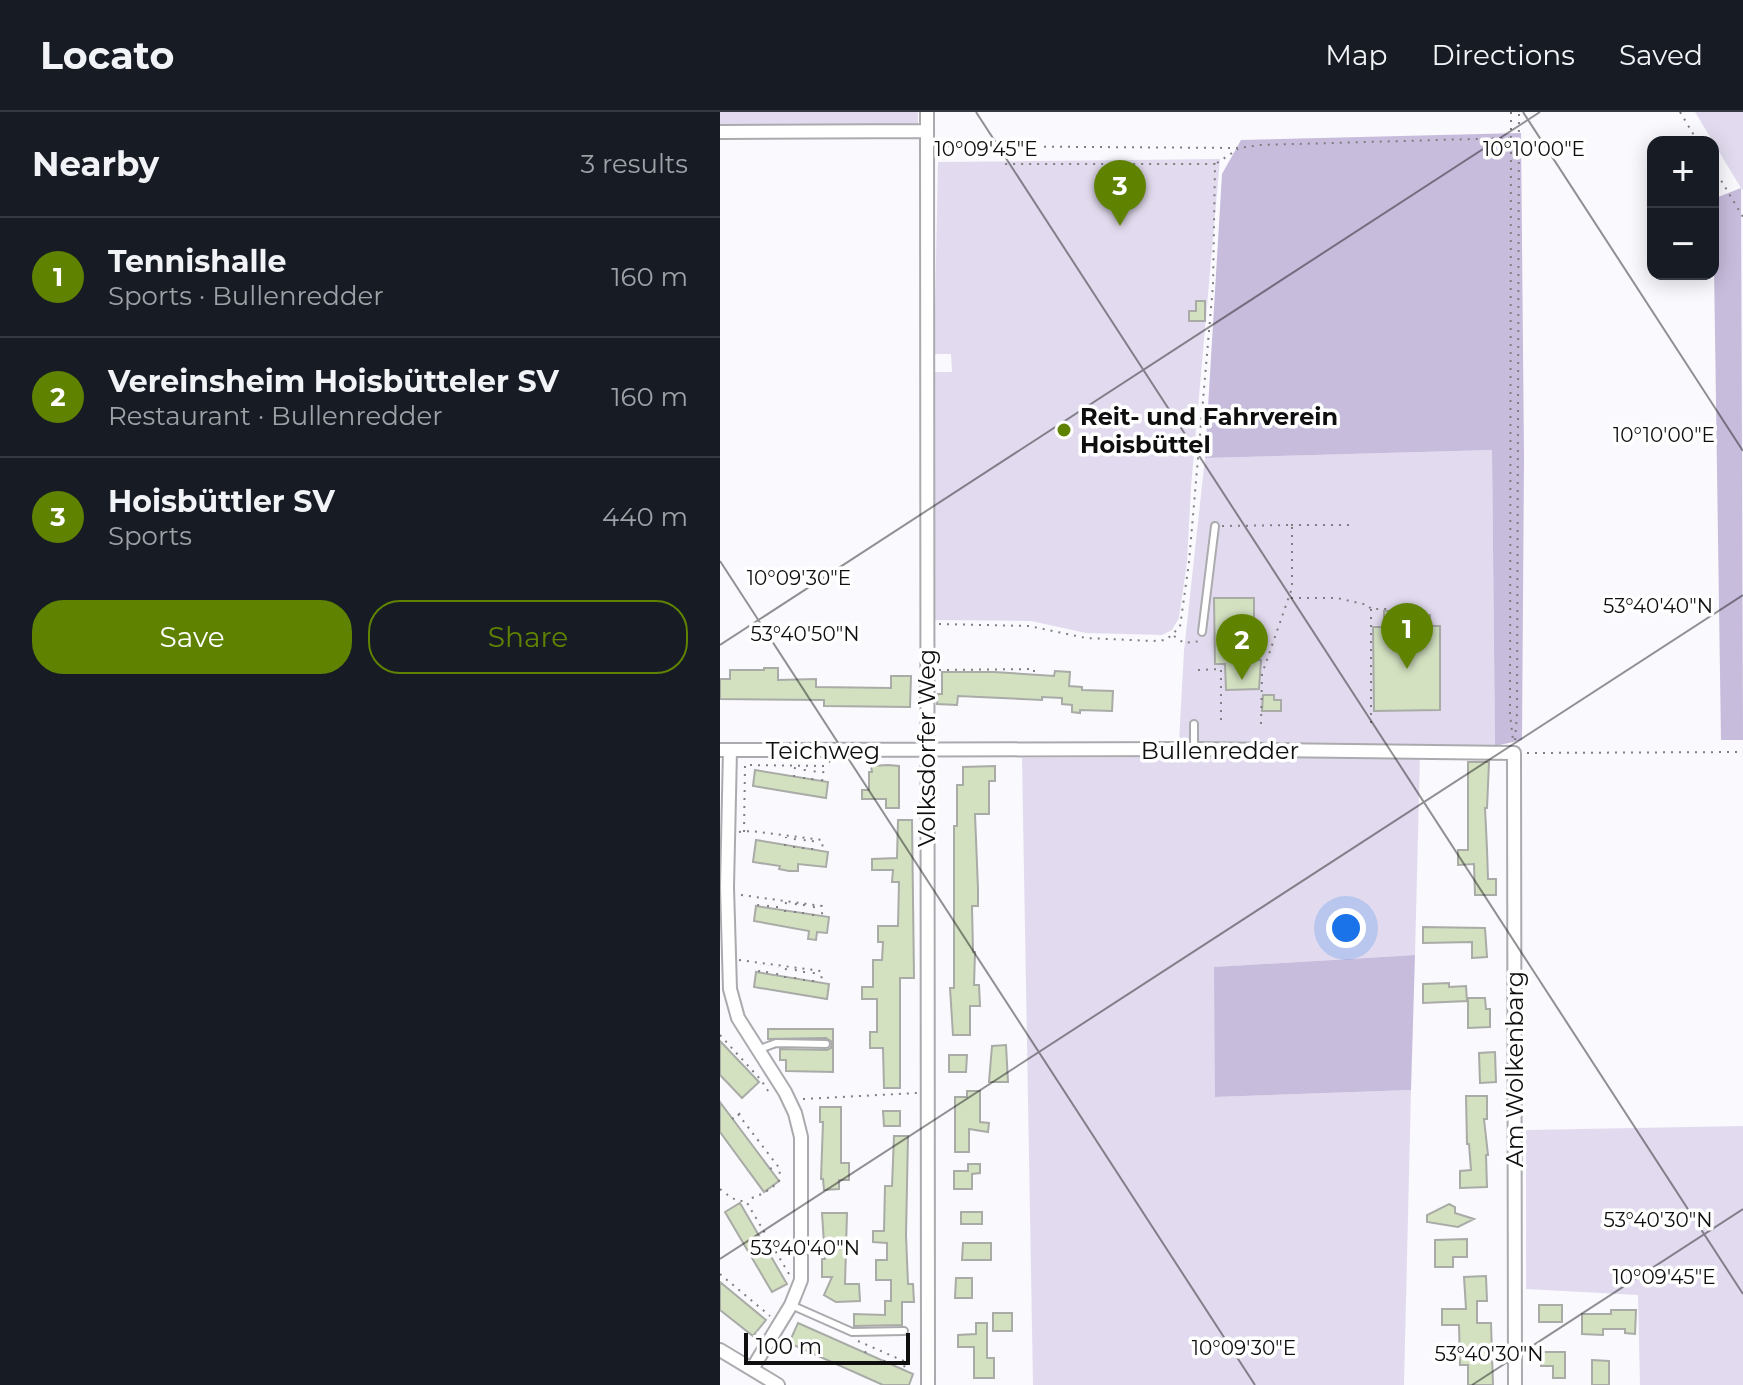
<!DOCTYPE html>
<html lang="en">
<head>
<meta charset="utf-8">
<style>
  :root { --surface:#171b24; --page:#242831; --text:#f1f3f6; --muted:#9ea1a6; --line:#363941; --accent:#5f8300 }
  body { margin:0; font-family:Montserrat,sans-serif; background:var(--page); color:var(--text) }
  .controls { position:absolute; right:24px; top:24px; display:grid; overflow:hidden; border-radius:16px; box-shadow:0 4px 20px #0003 }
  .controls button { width:72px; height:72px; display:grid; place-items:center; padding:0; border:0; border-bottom:2px solid var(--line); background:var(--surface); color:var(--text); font:40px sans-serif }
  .scale { position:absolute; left:24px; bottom:20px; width:166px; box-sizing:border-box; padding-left:8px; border:4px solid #0f0f10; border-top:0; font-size:22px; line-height:28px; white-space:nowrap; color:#0f0f10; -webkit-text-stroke:6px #fff; paint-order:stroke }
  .you { position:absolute; left:626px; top:816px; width:28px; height:28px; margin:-20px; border:6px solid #fff; border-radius:50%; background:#1a73e8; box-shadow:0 0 0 12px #1a73e833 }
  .badge { display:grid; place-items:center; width:52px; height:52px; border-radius:50%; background:var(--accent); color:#fff; font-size:26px; font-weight:700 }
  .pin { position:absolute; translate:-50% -66px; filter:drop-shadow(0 2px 4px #0008) }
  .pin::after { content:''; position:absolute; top:42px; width:28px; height:24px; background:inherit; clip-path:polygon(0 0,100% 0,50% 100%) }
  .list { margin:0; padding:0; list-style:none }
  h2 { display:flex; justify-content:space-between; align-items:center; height:104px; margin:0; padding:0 32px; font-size:34px }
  h2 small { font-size:26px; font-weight:400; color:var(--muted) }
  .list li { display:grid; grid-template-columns:52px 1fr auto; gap:24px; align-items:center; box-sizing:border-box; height:120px; padding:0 32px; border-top:2px solid var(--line) }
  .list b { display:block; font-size:30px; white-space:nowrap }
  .list p { margin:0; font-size:26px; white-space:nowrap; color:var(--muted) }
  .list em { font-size:26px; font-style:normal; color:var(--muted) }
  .actions { display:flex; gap:16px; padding:24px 32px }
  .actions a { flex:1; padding:18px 0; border:2px solid var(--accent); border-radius:32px; text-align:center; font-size:28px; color:var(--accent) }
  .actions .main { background:var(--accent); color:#fff }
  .map { position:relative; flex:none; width:1023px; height:1273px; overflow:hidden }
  header { display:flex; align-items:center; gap:48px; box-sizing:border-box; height:112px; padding:0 40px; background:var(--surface); border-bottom:2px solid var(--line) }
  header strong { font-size:38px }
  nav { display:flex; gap:44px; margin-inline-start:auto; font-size:28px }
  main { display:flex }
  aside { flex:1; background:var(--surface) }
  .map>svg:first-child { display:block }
  .green { fill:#e2dbef }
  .forest { fill:#c7bcdc }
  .building { fill:#d3e1c1; stroke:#a9aba7; stroke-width:2 }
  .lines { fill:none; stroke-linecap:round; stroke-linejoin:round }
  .service-casing { stroke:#abaaae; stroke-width:10 }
  .minor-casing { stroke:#abaaae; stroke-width:16 }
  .path { stroke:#7f7e80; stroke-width:2; stroke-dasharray:2 6; stroke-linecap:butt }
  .service { stroke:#fff; stroke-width:6 }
  .minor { stroke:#fff; stroke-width:12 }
  .ticks { fill:none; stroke:#0f0f10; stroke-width:2; stroke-opacity:0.45 }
  .poi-dot { fill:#5f8300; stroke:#fff; stroke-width:3 }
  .labels { text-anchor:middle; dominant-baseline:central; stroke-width:7; stroke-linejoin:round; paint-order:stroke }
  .poi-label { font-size:24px; font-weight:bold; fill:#0f0f10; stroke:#fff; text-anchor:start }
  .street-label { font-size:24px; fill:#0f0f10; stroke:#fff }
  .ticks-label { font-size:20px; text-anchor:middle; fill:#0f0f10; stroke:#fff; stroke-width:7; stroke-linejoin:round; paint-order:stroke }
</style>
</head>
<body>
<header>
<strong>Locato</strong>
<nav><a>Map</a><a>Directions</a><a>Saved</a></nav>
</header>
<main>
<aside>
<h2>Nearby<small>3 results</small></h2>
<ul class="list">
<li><span class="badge">1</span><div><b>Tennishalle</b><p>Sports · Bullenredder</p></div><em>160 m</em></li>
<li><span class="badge">2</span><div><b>Vereinsheim Hoisbütteler SV</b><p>Restaurant · Bullenredder</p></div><em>160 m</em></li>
<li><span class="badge">3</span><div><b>Hoisbüttler SV</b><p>Sports</p></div><em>440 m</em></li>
</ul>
<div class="actions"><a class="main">Save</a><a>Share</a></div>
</aside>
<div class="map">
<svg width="1023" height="1273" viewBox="0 0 1023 1273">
  <rect width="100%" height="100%" fill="#faf9fd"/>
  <!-- green -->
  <path class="green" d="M 0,0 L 198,0 L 198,13 L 0,13 Z
    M 975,0 L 1023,0 L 1023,78 L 1021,76 Z
    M 500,47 L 471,375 L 467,450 L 459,506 L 452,518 L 442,523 L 366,521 L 311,509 L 213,508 L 212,260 L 232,260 L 231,242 L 214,242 L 218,50 Z
    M 772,338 L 775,634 L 459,630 L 464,539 L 485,346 Z
    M 700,643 L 695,843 L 495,855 L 495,985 L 691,978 L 684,1273 L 313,1273 L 302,646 Z
    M 1023,1014 L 1023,1273 L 920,1273 L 918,1183 L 806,1177 L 806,1018 Z"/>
  <!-- forest -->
  <path class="forest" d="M 801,21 L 804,346 L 802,628 L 775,634 L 772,338 L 485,346 L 502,62 L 521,28 Z
    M 1021,76 L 1023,628 L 1001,628 L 993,87 Z
    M 695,843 L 691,978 L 495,985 L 494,855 Z"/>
  <!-- building -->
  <path class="building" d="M 476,189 L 485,189 L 485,209 L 469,209 L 469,199 L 476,199 Z
    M 494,486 L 534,486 L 534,548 L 541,548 L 539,577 L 506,578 L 505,552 L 495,552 Z
    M 664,499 L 682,499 L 682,503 L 710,503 L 710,514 L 720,514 L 720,598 L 654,599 L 653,515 L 664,515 Z
    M 44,556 L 58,556 L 58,568 L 96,567 L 96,575 L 171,576 L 171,564 L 191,564 L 190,595 L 104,594 L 104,588 L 0,587 L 0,567 L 10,567 L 10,558 L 44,558 Z
    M 335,559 L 350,560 L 349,574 L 362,575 L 362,578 L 393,579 L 392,599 L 360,598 L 360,601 L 352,600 L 352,593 L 342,592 L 342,586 L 322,585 L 322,588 L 238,584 L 237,593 L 217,592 L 218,582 L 222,582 L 222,560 L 274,560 L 334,564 Z
    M 543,583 L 554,583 L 554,588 L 561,588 L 561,599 L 542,599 Z
    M 748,650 L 769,650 L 767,696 L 765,696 L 767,737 L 768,767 L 776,767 L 776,783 L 755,783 L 754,752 L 738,753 L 738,738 L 748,738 Z
    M 168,653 L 179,654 L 179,696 L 166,696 L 166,687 L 142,687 L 142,678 L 149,678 L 149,660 L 152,660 L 151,654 Z
    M 275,654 L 275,669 L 269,669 L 269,702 L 255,702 L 258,777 L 258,794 L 252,794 L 253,840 L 255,840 L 254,873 L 259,873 L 260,894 L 250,894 L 250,923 L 233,923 L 230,876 L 234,876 L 234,714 L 237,714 L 237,673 L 243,673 L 243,655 Z
    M 35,658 L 108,670 L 106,686 L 33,674 Z
    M 178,708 L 192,708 L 194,866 L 180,866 L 180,976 L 164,976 L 163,936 L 150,936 L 150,920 L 157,920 L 157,887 L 142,887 L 142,875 L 153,875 L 153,848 L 162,848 L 163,830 L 158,830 L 158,814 L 178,814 L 179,770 L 172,770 L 173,758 L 152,758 L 152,747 L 177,746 Z
    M 36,728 L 108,740 L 106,755 L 78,752 L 78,759 L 69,759 L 59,757 L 60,754 L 33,750 Z
    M 36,794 L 109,805 L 107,821 L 97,820 L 96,828 L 88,827 L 89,819 L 34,809 Z
    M 703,815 L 765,816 L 767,845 L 752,846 L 752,830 L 703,831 Z
    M 36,860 L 109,872 L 107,887 L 34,875 Z
    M 729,871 L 729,875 L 746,874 L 747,889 L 703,891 L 703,872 Z
    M 748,886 L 765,886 L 766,897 L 770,897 L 770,915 L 748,916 Z
    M 48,917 L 113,917 L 113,960 L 66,959 L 66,948 L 60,948 L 60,937 L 107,938 L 111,936 L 112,930 L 106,926 L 48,927 Z
    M 0,929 L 39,970 L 22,986 L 0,963 Z
    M 286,933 L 288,970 L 269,970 L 272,934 Z
    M 775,940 L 776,970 L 760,971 L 759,941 Z
    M 229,943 L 247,943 L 246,960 L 229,960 Z
    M 247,979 L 260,979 L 260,1010 L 269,1011 L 268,1020 L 249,1017 L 249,1040 L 235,1040 L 235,985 L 247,985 Z
    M 746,984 L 767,984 L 767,1007 L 764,1007 L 768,1043 L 766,1043 L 767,1075 L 740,1076 L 740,1059 L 751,1058 L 749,1032 L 747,1032 Z
    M 0,990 L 59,1069 L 44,1080 L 0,1020 Z
    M 100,995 L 121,995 L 121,1051 L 129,1051 L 129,1068 L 119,1068 L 119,1077 L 104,1078 L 103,1067 L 101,1067 L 103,1010 L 100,1010 Z
    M 163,999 L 180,999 L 180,1014 L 164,1014 Z
    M 174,1024 L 188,1024 L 186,1123 L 188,1172 L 193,1172 L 194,1190 L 182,1190 L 182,1213 L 134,1214 L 134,1202 L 165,1203 L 165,1189 L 171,1189 L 171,1168 L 156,1168 L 156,1148 L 167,1148 L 167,1131 L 153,1130 L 153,1119 L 164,1119 L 165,1074 L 172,1074 Z
    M 248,1052 L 260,1052 L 260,1061 L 252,1062 L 252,1077 L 234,1077 L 234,1059 L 248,1059 Z
    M 20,1091 L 67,1172 L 52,1180 L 5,1100 Z
    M 729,1092 L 735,1095 L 735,1101 L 754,1107 L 738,1115 L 707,1110 L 707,1103 Z
    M 241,1100 L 262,1100 L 262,1112 L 241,1112 Z
    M 102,1101 L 127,1101 L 125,1172 L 139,1172 L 140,1189 L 116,1190 L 104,1183 L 112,1165 L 102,1165 L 102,1147 L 105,1147 Z
    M 747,1127 L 747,1145 L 733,1145 L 733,1155 L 715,1155 L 715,1128 Z
    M 243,1131 L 271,1131 L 271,1148 L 242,1148 Z
    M 766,1164 L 767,1189 L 757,1189 L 757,1211 L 771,1211 L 773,1273 L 748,1273 L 748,1253 L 740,1253 L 739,1213 L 722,1213 L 722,1197 L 746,1197 L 744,1165 Z
    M 236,1166 L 252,1166 L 252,1186 L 235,1186 Z
    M 0,1170 L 46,1208 L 33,1224 L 0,1198 Z
    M 819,1193 L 842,1193 L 842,1210 L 819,1210 Z
    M 891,1198 L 916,1198 L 915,1222 L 905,1221 L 905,1217 L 883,1217 L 883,1223 L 862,1222 L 862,1202 L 891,1202 Z
    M 273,1201 L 292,1201 L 292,1219 L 273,1219 Z
    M 78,1211 L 193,1262 L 189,1273 L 163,1273 L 69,1231 Z
    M 256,1211 L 267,1211 L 267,1246 L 274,1246 L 274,1266 L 254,1266 L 254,1235 L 238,1235 L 238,1223 L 256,1222 Z
    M 821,1240 L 845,1240 L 845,1266 L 833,1266 L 833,1254 L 821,1254 Z
    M 872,1248 L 889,1249 L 889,1273 L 872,1273 Z"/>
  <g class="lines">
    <!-- service casing -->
    <g class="service-casing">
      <path id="service" d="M 482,520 L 495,414
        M 474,637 L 474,612
        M 40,937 L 56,931 L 106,932
        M 71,1193 L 132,1220 L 184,1219"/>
    </g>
    <!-- minor casing -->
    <g class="minor-casing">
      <path id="minor" d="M 207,0 L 208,1273
        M 0,20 L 207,19
        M 0,638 L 474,637 L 794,641 L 795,1273
        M 10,638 L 7,775 L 10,877 L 18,906 L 65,980 L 75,1001 L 81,1025 L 81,1168 L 71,1193 L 32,1257
        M 0,1238 L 58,1273"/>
    </g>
    <!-- path -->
    <path class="path" d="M 791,0 L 790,602 L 793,628
      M 960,0 L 978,30
      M 220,34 L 519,36 L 540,33 L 789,26
      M 497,51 L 518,37
      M 993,55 L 1023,105
      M 571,413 L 633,413
      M 502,414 L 572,413 L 572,476 L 542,562 L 541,613
      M 571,486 L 617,486 L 648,493 L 651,497 L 682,497
      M 651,497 L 651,614
      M 219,512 L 309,514 L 366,526 L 433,529 L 446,528 L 460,515 L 469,450 L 493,173 L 495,52 L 280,52
      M 454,524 L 464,531 L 481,529
      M 219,558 L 314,557 L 314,564
      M 478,558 L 501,557 L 501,612
      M 795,628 L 797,601 L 799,0
      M 807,641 L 1023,640
      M 74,665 L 75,655
      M 84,667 L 85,655
      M 92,668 L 96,655
      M 102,669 L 104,655
      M 19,720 L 31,719 L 102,728 L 103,739
      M 24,720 L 25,653 L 104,654 L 110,649
      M 65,734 L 66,725
      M 74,736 L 75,726
      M 83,737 L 85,727
      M 92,738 L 93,728
      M 21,783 L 102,794 L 102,805
      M 38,794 L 39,787
      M 48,795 L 48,788
      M 57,796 L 57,789
      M 65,800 L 66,790
      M 75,801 L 76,791
      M 83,802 L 84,792
      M 93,804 L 94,794
      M 19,848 L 101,859 L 102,871
      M 39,860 L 40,852
      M 47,861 L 48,853
      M 57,863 L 58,855
      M 65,866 L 66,856
      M 75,867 L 76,857
      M 84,869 L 84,858
      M 93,870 L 94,859
      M 0,923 L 41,968 L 50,982
      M 83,987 L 197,981
      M 18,1002 L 60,1057 L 59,1070 L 44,1081 L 27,1088
      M 12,1007 L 25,998
      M 50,1057 L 56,1053
      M 0,1077 C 8,1083 15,1090 26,1089 L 69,1162
      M 0,1162 L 50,1204
      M 138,1229 L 186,1250 L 183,1258
      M 145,1241 L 148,1235
      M 164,1250 L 167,1243"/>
    <!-- service -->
    <use href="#service" class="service"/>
    <!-- minor -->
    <use href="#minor" class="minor"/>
  </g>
  <!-- ticks -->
  <path class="ticks" d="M 256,0 L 1023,1182M 803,0 L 1023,339M 0,449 L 535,1273M 0,533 L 820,0M 0,1147 L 1023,483M 752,1273 L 1023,1097"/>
  <!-- markers -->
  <circle class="poi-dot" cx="344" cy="318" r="8"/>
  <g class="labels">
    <!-- poi labels -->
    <g class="poi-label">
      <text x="360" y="304">Reit- und Fahrverein<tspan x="360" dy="28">Hoisbüttel</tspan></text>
    </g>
    <!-- street labels -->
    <g class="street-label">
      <text transform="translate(206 636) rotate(-90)">Volksdorfer Weg</text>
      <text x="103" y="638">Teichweg</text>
      <text x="500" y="638">Bullenredder</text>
      <text transform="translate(794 957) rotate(-90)">Am Wolkenbarg</text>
    </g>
  </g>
  <g class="ticks-label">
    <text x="266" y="44">10°09'45"E</text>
    <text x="814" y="44">10°10'00"E</text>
    <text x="944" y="330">10°10'00"E</text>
    <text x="79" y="473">10°09'30"E</text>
    <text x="938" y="501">53°40'40"N</text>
    <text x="85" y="529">53°40'50"N</text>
    <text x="938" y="1115">53°40'30"N</text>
    <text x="85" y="1143">53°40'40"N</text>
    <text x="944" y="1172">10°09'45"E</text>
    <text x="524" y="1243">10°09'30"E</text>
    <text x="769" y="1249">53°40'30"N</text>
  </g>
</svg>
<div class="controls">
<button>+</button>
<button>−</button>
</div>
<div class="scale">100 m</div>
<div class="you"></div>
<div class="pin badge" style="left:687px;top:557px">1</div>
<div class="pin badge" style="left:522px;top:568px">2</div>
<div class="pin badge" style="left:400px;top:114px">3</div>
</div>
</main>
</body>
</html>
